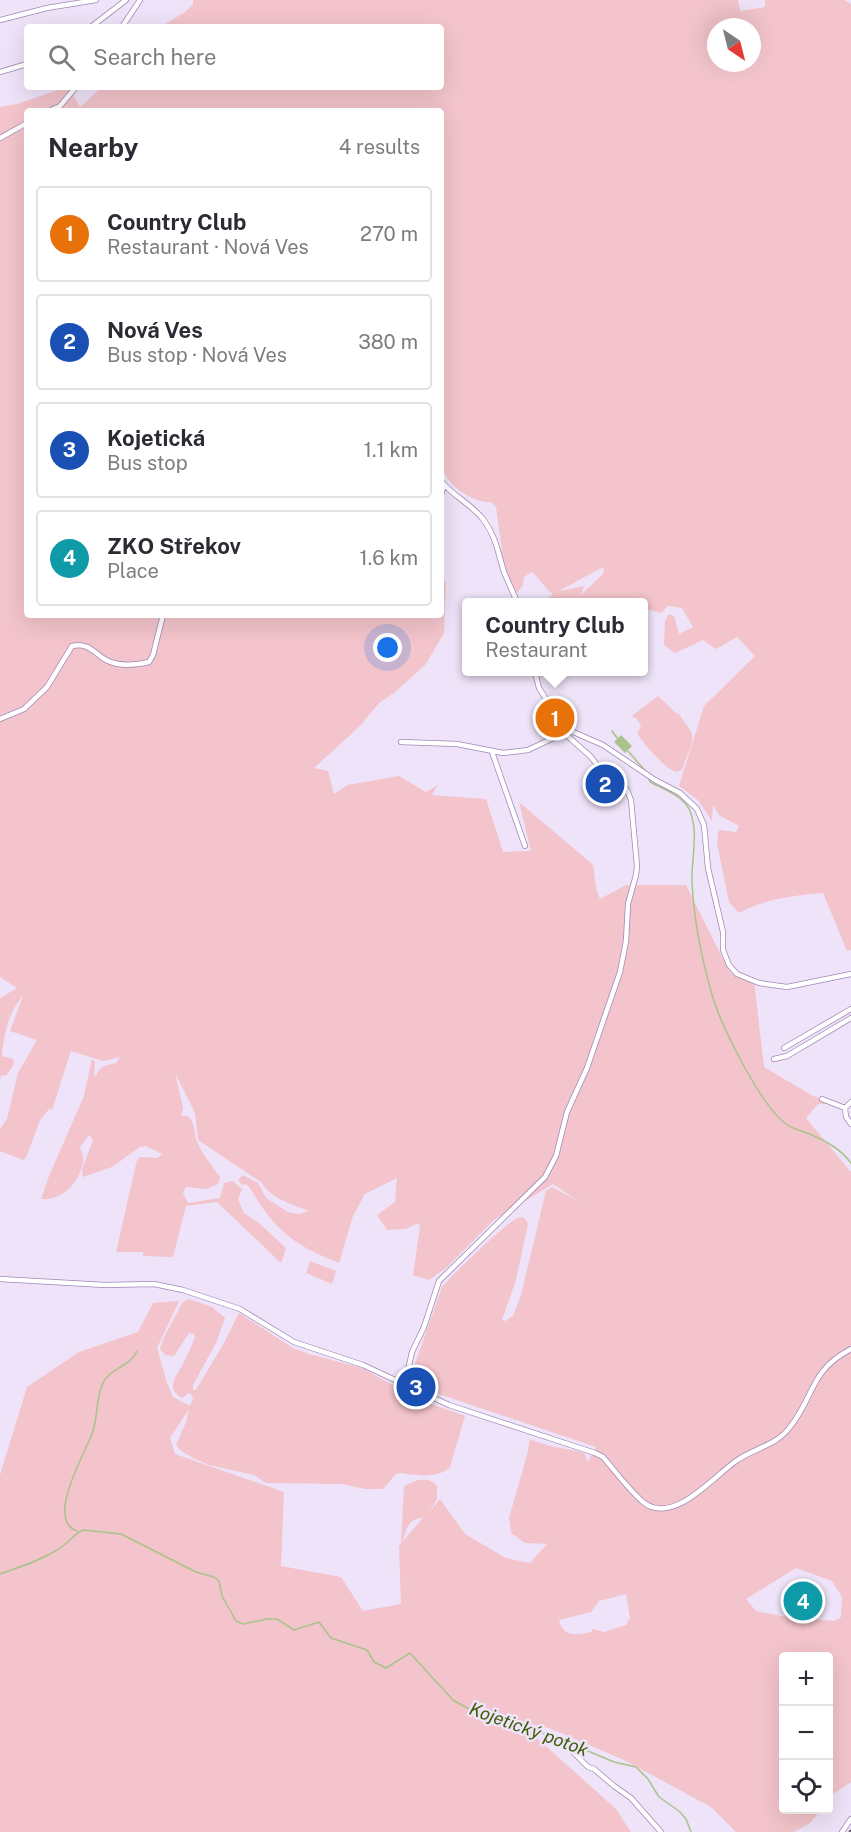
<!DOCTYPE html>
<html lang="en">
<head>
<meta charset="utf-8">
<style>
  :root { --surface:#fff; --page:#f7f7f7; --text:#2b2b33; --muted:#7c7c81; --line:#e1e1e2; --accent:#ea580c }
  body { margin:0; font-family:"Public Sans",sans-serif; background:var(--page); color:var(--text) }
  .controls { position:absolute; right:18px; bottom:18px; display:grid; overflow:hidden; border-radius:6px; box-shadow:0 6px 24px #0002 }
  .controls button { width:54px; height:54px; display:grid; place-items:center; padding:0; border:0; border-bottom:2px solid var(--line); background:var(--surface); color:var(--text); font:30px sans-serif }
  .compass { position:absolute; left:707px; top:18px; width:54px; height:54px; border-radius:50%; background:var(--surface); box-shadow:0 6px 24px #0002; rotate:145deg }
  .you { position:absolute; left:388px; top:648px; width:21px; height:21px; margin:-15px; border:4px solid #fff; border-radius:50%; background:#1a73e8; box-shadow:0 0 0 9px #1a73e833 }
  .badge { display:grid; place-items:center; width:39px; height:39px; border-radius:50%; background:var(--accent); color:#fff; font-size:20px; font-weight:700 }
  .pin { position:absolute; translate:-50% -50%; border:3px solid #fff; box-shadow:0 2px 6px #0006 }
  .popup { position:absolute; left:462px; top:598px; width:186px; height:78px; box-sizing:border-box; display:grid; place-content:center; border-radius:6px; background:var(--surface); filter:drop-shadow(0 2px 4px #0005); font-size:20px; white-space:nowrap; color:var(--muted) }
  .popup b { font-size:22px; color:var(--text) }
  .popup::after { content:''; position:absolute; left:50%; top:100%; margin-left:-12px; border:12px solid transparent; border-top-color:var(--surface) }
  .list { margin:0; padding:0; list-style:none }
  h2 { display:flex; justify-content:space-between; align-items:center; height:78px; margin:0; padding:0 24px; font-size:26px }
  h2 small { font-size:20px; font-weight:400; color:var(--muted) }
  .list li { display:grid; grid-template-columns:39px 1fr auto; gap:18px; align-items:center; box-sizing:border-box; height:96px; margin:0 12px 12px; padding:0 12px; border:2px solid var(--line); border-radius:6px }
  .list b { display:block; font-size:22px; white-space:nowrap }
  .list p { margin:0; font-size:20px; white-space:nowrap; color:var(--muted) }
  .list em { font-size:20px; font-style:normal; color:var(--muted) }
  .icon { flex:none; width:33px; height:33px; fill:none; stroke:currentColor; stroke-width:2; stroke-linecap:round; stroke-linejoin:round }
  .map { position:relative; flex:none; width:851px; height:1832px; overflow:hidden }
  .search { position:absolute; background:var(--surface); box-shadow:0 6px 24px #0002; left:24px; top:24px; width:420px; height:66px; display:flex; align-items:center; gap:15px; box-sizing:border-box; padding:0 21px; border-radius:6px; color:var(--muted); font-size:22px }
  .panel { position:absolute; background:var(--surface); box-shadow:0 6px 24px #0002; left:24px; top:108px; width:420px; height:510px; border-radius:6px }
  .map>svg:first-child { display:block }
  .green { fill:#f3c4cb; fill-rule:evenodd }
  .water { fill:#a8c38b }
  .lines { fill:none; stroke-linecap:round; stroke-linejoin:round }
  .stream { stroke:#a8c38b; stroke-width:1.5 }
  .minor-casing { stroke:#a187b7; stroke-width:6 }
  .minor { stroke:#fff; stroke-width:4.5 }
  .rail { stroke:#4b4155; stroke-width:1.5; stroke-dasharray:10 10; stroke-linecap:butt }
  .labels { text-anchor:middle; dominant-baseline:central; stroke-width:5; stroke-linejoin:round; paint-order:stroke }
  .water-label { font-size:18px; font-style:italic; fill:#3f5e08; stroke:#eee3f8 }
</style>
</head>
<body>
<div class="map">
<svg width="851" height="1832" viewBox="0 0 851 1832">
  <rect width="100%" height="100%" fill="#eee3f8"/>
  <!-- green -->
  <path class="green" d="M 193,0 L 738,0 L 740,11 L 765,7 L 765,0 L 844,0 L 851,4 L 851,950 L 847,951 L 823,893 C 796,895 763,899 739,913 L 729,902 L 717,843 L 718,832 L 720,830 L 736,832 L 739,826 L 719,815 L 713,804 L 712,821 L 698,800 L 679,786 L 704,706 L 755,656 L 737,637 L 716,649 L 703,640 L 675,653 L 664,645 L 665,621 L 669,614 L 674,616 L 679,634 L 693,627 L 682,608 L 668,606 L 661,613 L 644,608 L 644,602 L 542,602 L 553,594 C 545,589 540,579 532,572 L 524,577 L 523,585 L 518,592 L 513,592 L 499,552 L 502,550 L 496,507 L 491,502 C 475,503 455,490 446,476 C 444,472 442,467 441,462 L 441,111 L 27,111 L 27,615 L 441,615 L 441,579 L 446,582 L 444,633 L 426,664 L 394,693 L 379,703 L 360,726 L 314,768 L 328,771 L 334,794 L 348,785 L 399,776 L 426,792 L 438,785 L 432,795 L 486,799 L 503,852 L 531,851 L 519,802 L 593,865 L 596,888 L 600,899 L 626,885 L 686,885 L 730,973 L 754,981 L 764,1067 L 813,1096 L 839,1104 L 818,1104 L 806,1118 L 851,1172 L 851,1782 L 833,1794 L 829,1800 L 828,1656 L 784,1656 L 784,1810 L 821,1810 L 810,1823 L 794,1832 L 736,1832 L 711,1807 L 624,1760 L 549,1728 L 519,1722 L 616,1809 L 631,1832 L 0,1832 L 0,1475 L 27,1387 L 79,1352 L 138,1332 L 153,1303 L 179,1301 L 157,1348 L 167,1383 L 173,1397 L 190,1406 L 193,1399 L 191,1394 L 189,1393 L 182,1398 C 163,1388 179,1373 185,1360 C 189,1352 192,1344 195,1337 L 194,1334 L 189,1333 L 174,1356 L 165,1355 L 160,1349 L 163,1339 L 183,1302 L 189,1299 L 212,1307 L 225,1318 L 216,1343 L 193,1385 L 193,1390 L 196,1390 L 224,1343 L 239,1313 L 293,1348 L 309,1354 L 362,1368 L 420,1400 L 465,1416 L 450,1467 C 438,1479 415,1475 400,1473 L 396,1474 L 383,1489 L 365,1489 L 342,1484 L 266,1483 L 254,1475 L 209,1465 L 193,1458 L 180,1450 L 176,1445 L 186,1422 L 189,1409 L 170,1438 L 175,1454 L 284,1492 L 281,1566 L 341,1577 L 363,1611 L 401,1604 L 399,1546 L 401,1544 L 404,1486 C 416,1480 427,1475 437,1486 L 437,1499 L 429,1512 L 440,1499 L 465,1534 L 506,1558 L 530,1563 L 547,1544 L 525,1543 L 511,1533 L 509,1518 L 527,1455 L 530,1439 C 547,1447 565,1448 584,1453 L 588,1462 L 596,1447 L 433,1392 L 417,1384 L 411,1375 L 442,1287 C 450,1277 508,1221 518,1218 C 523,1216 526,1219 528,1224 L 516,1280 L 502,1320 L 505,1321 L 513,1316 L 521,1295 L 546,1191 L 552,1187 L 578,1201 L 553,1184 L 494,1220 L 446,1268 L 429,1280 L 413,1275 L 420,1226 L 418,1223 L 406,1229 L 387,1230 L 377,1215 L 395,1202 L 397,1178 L 365,1194 L 353,1216 L 339,1263 C 306,1250 282,1237 262,1207 C 256,1199 253,1191 246,1184 L 242,1185 L 238,1180 L 243,1175 L 258,1183 L 266,1198 L 288,1212 L 298,1214 L 309,1211 C 292,1204 271,1199 261,1182 L 198,1140 L 195,1113 L 175,1073 L 183,1108 L 181,1116 L 188,1116 C 195,1124 194,1130 196,1139 C 199,1149 214,1169 220,1177 L 218,1184 L 207,1189 L 186,1187 L 183,1193 L 188,1203 L 220,1198 L 224,1183 L 233,1181 L 242,1189 L 238,1199 L 244,1213 L 259,1223 L 286,1248 L 281,1263 L 217,1202 L 186,1206 L 173,1257 L 143,1256 L 143,1252 L 116,1252 L 137,1160 L 140,1157 L 158,1158 L 162,1154 L 146,1146 L 140,1147 L 112,1167 L 83,1177 L 82,1169 L 93,1140 L 89,1135 L 80,1147 C 81,1151 84,1156 83,1161 C 80,1182 63,1201 41,1199 L 49,1176 L 84,1096 L 92,1059 L 95,1062 L 94,1075 L 96,1076 C 100,1066 106,1065 116,1063 L 120,1057 L 103,1061 L 71,1051 L 52,1110 L 49,1109 L 40,1120 L 26,1158 L 23,1160 L 0,1151 L 0,1129 L 7,1119 L 18,1073 L 37,1040 L 10,1031 L 23,996 C 9,1010 3,1037 2,1056 L 13,1059 L 14,1064 L 7,1075 L 1,1076 L 0,1080 L 0,998 L 17,988 L 0,977 L 0,107 L 17,104 L 67,87 L 69,87 L 80,107 L 102,87 L 441,87 L 441,27 L 160,27 L 185,12 L 193,4 ZM 716,27 L 752,27 L 752,63 L 716,63 ZM 603,567 L 604,573 L 581,595 L 584,586 L 559,591 ZM 423,1518 L 403,1541 L 403,1540 C 407,1527 408,1519 423,1518 ZM 796,1568 L 832,1581 L 842,1597 L 841,1617 L 834,1621 L 782,1616 L 756,1611 L 746,1599 ZM 626,1594 L 630,1618 L 626,1625 L 604,1632 L 592,1629 L 592,1632 C 577,1635 563,1638 559,1620 L 591,1612 L 599,1601 Z
    M 658,696 L 676,713 L 679,714 C 682,720 690,727 692,735 C 694,747 684,758 683,769 C 679,771 678,773 674,771 C 662,766 645,744 637,734 L 641,726 L 637,719 L 632,716 Z
    M 310,1261 L 336,1271 L 332,1284 L 306,1273 Z"/>
  <!-- water -->
  <path class="water" d="M 621,735 L 632,746 L 625,753 L 614,742 Z"/>
  <g class="lines">
    <!-- stream -->
    <path class="stream" d="M 612,731 L 617,738
      M 628,751 L 648,774
      M 649,778 L 650,782 C 663,789 684,796 690,811 C 699,834 691,859 692,883 C 694,919 701,956 711,991 C 719,1022 760,1105 786,1124 C 792,1129 800,1130 807,1133 C 824,1140 840,1148 851,1163
      M 77,1531 C 44,1519 87,1451 93,1431 C 98,1416 96,1394 104,1381 C 111,1368 131,1366 137,1351
      M 0,1574 C 20,1567 39,1561 57,1550 C 67,1545 73,1534 83,1530 L 121,1534 L 196,1572 L 214,1577 L 219,1581 L 222,1596 L 236,1621 L 243,1624 L 267,1619 L 277,1619 L 294,1630 L 319,1622 L 331,1638 L 367,1650 L 374,1662 L 386,1668 L 410,1653 L 453,1700 L 476,1713 L 506,1725 L 550,1735 L 614,1762 L 636,1767 L 648,1779 L 659,1797 L 679,1811 L 686,1819 L 691,1832"/>
    <!-- minor casing -->
    <g class="minor-casing">
      <path id="minor" d="M 0,20 L 47,8 L 96,0
        M 91,27 L 126,0
        M 122,27 L 140,0
        M 0,72 L 27,64
        M 49,111 L 60,106 L 76,87
        M 0,138 L 27,123
        M 441,481 C 453,496 471,504 483,519 C 496,536 498,553 504,572 C 508,582 513,592 517,602
        M 441,495 L 444,485
        M 0,719 L 24,709 L 47,687 L 72,646 C 88,642 94,653 106,660 C 119,667 136,665 149,662 L 153,655 L 163,615
        M 559,719 L 571,731 L 603,745 L 655,780 L 680,793 L 697,809 L 704,825 L 708,868 L 723,932 L 723,950 L 729,965 L 737,974 L 759,983 L 787,987 L 851,974
        M 401,742 L 457,744 L 503,753 L 528,750 L 564,733
        M 492,752 L 525,846
        M 784,1048 L 851,1009
        M 774,1059 L 787,1056 L 851,1018
        M 822,1099 L 845,1108
        M 851,1102 L 845,1108 L 846,1117 L 851,1124
        M 0,1279 L 105,1285 L 154,1284 L 183,1290 L 240,1309 L 294,1342 L 363,1365 L 449,1405 L 595,1453 L 603,1457 C 616,1472 628,1489 643,1502 C 673,1526 713,1477 736,1461 C 754,1448 776,1446 790,1427 C 815,1396 809,1371 851,1349
        M 405,1384 L 412,1352 L 424,1327 L 439,1281 L 545,1177 L 556,1156 L 567,1112 L 587,1068 L 620,972 L 626,941 L 628,904 L 636,875 L 637,866 L 631,800 L 627,790 L 618,779 L 603,772 L 590,756 L 564,733 L 558,718 L 539,688 L 535,672
        M 561,1744 L 570,1749 L 588,1767 L 594,1769 L 614,1786 L 631,1798 L 661,1832
        M 842,1832 L 851,1819"/>
    </g>
    <!-- minor -->
    <use href="#minor" class="minor"/>
    <!-- rail -->
    <path class="rail" d="M 849,1832 L 851,1830"/>
  </g>
  <g class="labels">
    <!-- water labels -->
    <g class="water-label">
      <text transform="translate(529 1729) rotate(20)">Kojetický potok</text>
    </g>
  </g>
</svg>
<div class="controls">
<button>+</button>
<button>−</button>
<button><svg class="icon" aria-label="locate" viewBox="0 0 24 24"><circle cx="12" cy="12" r="6"/><path d="M12 2v4M12 18v4M2 12h4M18 12h4"/></svg></button>
</div>
<svg class="compass" viewBox="-18 -18 36 36"><path d="M0-13l5 13h-10z" fill="#e53935"/><path d="M0 13l5-13h-10z" fill="#7c7c81"/></svg>
<div class="you"></div>
<div class="pin badge" style="left:555px;top:718px;background:#e8710a">1</div>
<div class="popup"><b>Country Club</b>Restaurant</div>
<div class="pin badge" style="left:605px;top:784px;background:#1a4fb4">2</div>
<div class="pin badge" style="left:416px;top:1387px;background:#1a4fb4">3</div>
<div class="pin badge" style="left:803px;top:1601px;background:#0f9aa8">4</div>
<div class="search"><svg class="icon" aria-label="search" viewBox="0 0 24 24"><circle cx="10" cy="10" r="6"/><path d="M15 15l6 6"/></svg>Search here</div>
<section class="panel">
<h2>Nearby<small>4 results</small></h2>
<ul class="list">
<li><span class="badge" style="background:#e8710a">1</span><div><b>Country Club</b><p>Restaurant · Nová Ves</p></div><em>270 m</em></li>
<li><span class="badge" style="background:#1a4fb4">2</span><div><b>Nová Ves</b><p>Bus stop · Nová Ves</p></div><em>380 m</em></li>
<li><span class="badge" style="background:#1a4fb4">3</span><div><b>Kojetická</b><p>Bus stop</p></div><em>1.1 km</em></li>
<li><span class="badge" style="background:#0f9aa8">4</span><div><b>ZKO Střekov</b><p>Place</p></div><em>1.6 km</em></li>
</ul>
</section>
</div>
</body>
</html>
